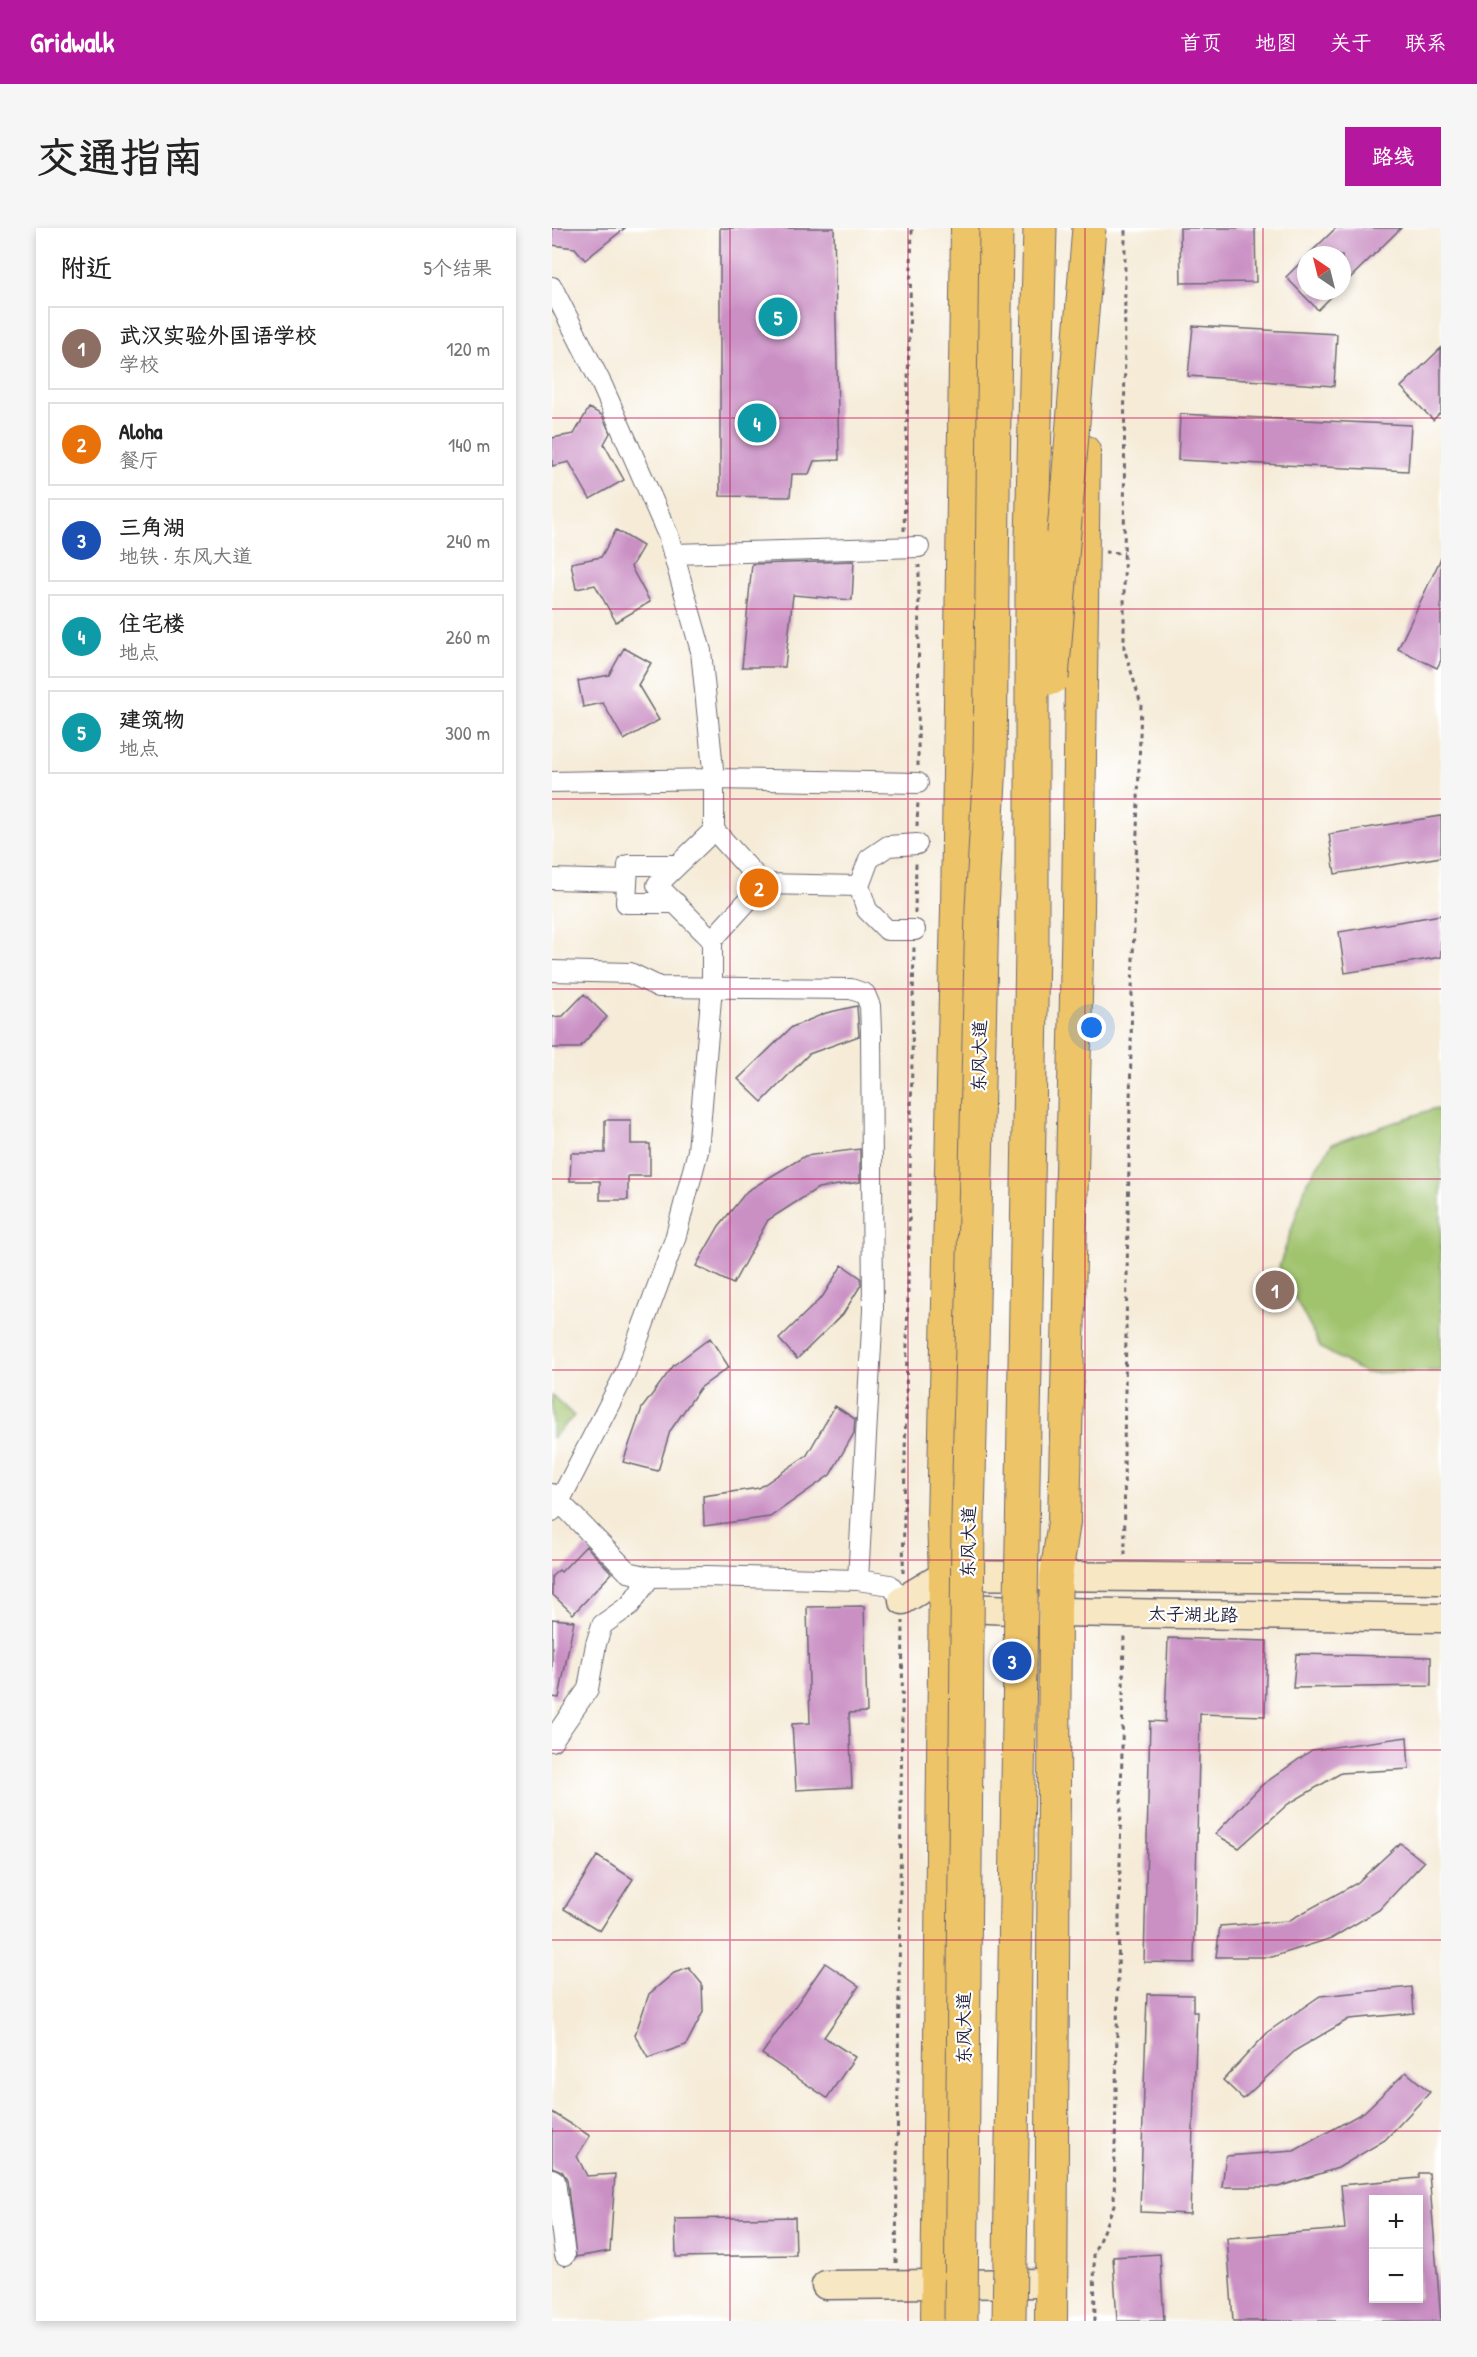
<!DOCTYPE html>
<html lang="zh">
<head>
<meta charset="utf-8">
<style>
  :root { --surface:#fff; --page:#f6f6f6; --text:#222; --muted:#767676; --line:#e0e0e0; --accent:#b5179e }
  body { margin:0; font-family:"Patrick Hand","LXGW WenKai TC",sans-serif; background:var(--page); color:var(--text) }
  .controls { position:absolute; right:18px; bottom:18px; display:grid; overflow:hidden; border-radius:0px; box-shadow:0 3px 9px #0003 }
  .controls button { width:54px; height:54px; display:grid; place-items:center; padding:0; border:0; border-bottom:2px solid var(--line); background:var(--surface); color:var(--text); font:30px sans-serif }
  .compass { position:absolute; left:745px; top:18px; width:54px; height:54px; border-radius:50%; background:var(--surface); box-shadow:0 3px 9px #0003; rotate:325deg }
  .you { position:absolute; left:540px; top:800px; width:21px; height:21px; margin:-15px; border:4px solid #fff; border-radius:50%; background:#1a73e8; box-shadow:0 0 0 9px #1a73e833 }
  .badge { display:grid; place-items:center; width:39px; height:39px; border-radius:50%; background:var(--accent); color:#fff; font-size:20px; font-weight:700 }
  .pin { position:absolute; translate:-50% -50%; border:3px solid #fff; box-shadow:0 2px 6px #0006 }
  .list { margin:0; padding:0; list-style:none }
  h2 { display:flex; justify-content:space-between; align-items:center; height:78px; margin:0; padding:0 24px; font-size:26px }
  h2 small { font-size:20px; font-weight:400; color:var(--muted) }
  .list li { display:grid; grid-template-columns:39px 1fr auto; gap:18px; align-items:center; box-sizing:border-box; height:84px; margin:0 12px 12px; padding:0 12px; border:2px solid var(--line); border-radius:0px }
  .list b { display:block; font-size:22px; white-space:nowrap }
  .list p { margin:0; font-size:20px; white-space:nowrap; color:var(--muted) }
  .list em { font-size:20px; font-style:normal; color:var(--muted) }
  .map { position:relative; flex:none; width:889px; height:2093px; overflow:hidden; border-radius:0px }
  header { display:flex; align-items:center; gap:36px; box-sizing:border-box; height:84px; padding:0 30px; background:var(--accent); color:#fff }
  header strong { font-size:28px }
  nav { display:flex; gap:33px; margin-inline-start:auto; font-size:21px }
  .intro { display:flex; align-items:center; justify-content:space-between; box-sizing:border-box; height:144px; padding:0 36px }
  h1 { margin:0; font-size:42px }
  .button { padding:15px 27px; border-radius:0px; background:var(--accent); color:#fff; font-size:21px; font-weight:700 }
  main { display:flex; gap:36px; padding:0 36px }
  aside { flex:1; background:var(--surface); border-radius:0px; box-shadow:0 3px 9px #0003 }
  .map>svg:first-child { display:block }
  .green { fill:#a0c36d; stroke:#617254; stroke-width:1.5 }
  .building { fill:#ca90c4; fill-rule:evenodd }
  .lines { fill:none; stroke-linecap:round; stroke-linejoin:round }
  .street-casing { stroke:#6c6872; stroke-width:22 }
  .secondary-casing { stroke:#6c6872; stroke-width:31 }
  .primary-casing { stroke:#6c6872; stroke-width:34 }
  .highway-casing { stroke:#6c6872; stroke-width:35 }
  .path { stroke:#6c6872; stroke-width:3; stroke-dasharray:4.5 4.5; stroke-linecap:butt }
  .street { stroke:#fff; stroke-width:20 }
  .secondary { stroke:#f8e7c3; stroke-width:28 }
  .primary { stroke:#eec469; stroke-width:32 }
  .highway { stroke:#eec469; stroke-width:33 }
  .highway-bridge-casing { stroke:#6c6872; stroke-width:35; stroke-linecap:butt }
  .highway-bridge { stroke:#eec469; stroke-width:33 }
  .grid { fill:none; stroke:#c2185b; stroke-width:1.5; stroke-opacity:0.55 }
  .labels { text-anchor:middle; dominant-baseline:central; stroke-width:4.5; stroke-linejoin:round; paint-order:stroke }
  .street-label { font-size:18px; fill:#22223b; stroke:#fff }
</style>
</head>
<body>
<header>
<strong>Gridwalk</strong>
<nav><a>首页</a><a>地图</a><a>关于</a><a>联系</a></nav>
</header>
<div class="intro"><h1>交通指南</h1><a class="button">路线</a></div>
<main>
<aside>
<h2>附近<small>5个结果</small></h2>
<ul class="list">
<li><span class="badge" style="background:#8d6e63">1</span><div><b>武汉实验外国语学校</b><p>学校</p></div><em>120 m</em></li>
<li><span class="badge" style="background:#e8710a">2</span><div><b>Aloha</b><p>餐厅</p></div><em>140 m</em></li>
<li><span class="badge" style="background:#1a4fb4">3</span><div><b>三角湖</b><p>地铁 · 东风大道</p></div><em>240 m</em></li>
<li><span class="badge" style="background:#0f9aa8">4</span><div><b>住宅楼</b><p>地点</p></div><em>260 m</em></li>
<li><span class="badge" style="background:#0f9aa8">5</span><div><b>建筑物</b><p>地点</p></div><em>300 m</em></li>
</ul>
</aside>
<div class="map">
<svg width="889" height="2093" viewBox="0 0 889 2093">
  <rect width="100%" height="100%" fill="#fff"/>
  <filter id="ink" filterUnits="userSpaceOnUse"><feTurbulence type="fractalNoise" baseFrequency=".0167" numOctaves="2"/><feDisplacementMap in="SourceGraphic" scale="12" xChannelSelector="R" yChannelSelector="G"/><feConvolveMatrix kernelMatrix="1 2 1 2 8 2 1 2 1" color-interpolation-filters="sRGB"/></filter>
  <filter id="wash" filterUnits="userSpaceOnUse"><feTurbulence type="fractalNoise" baseFrequency=".008" numOctaves="4" result="noise"/><feDisplacementMap in="SourceGraphic" scale="24" xChannelSelector="R" yChannelSelector="G"/><feGaussianBlur stdDeviation="1.35" result="paint"/><feColorMatrix in="noise" values="0 0 0 0 0 0 0 0 0 0 0 0 0 0 0 0 0 1.4 0 .05"/><feComposite in="paint" operator="in"/></filter>
  <g filter="url(#wash)">
    <rect width="100%" height="100%" fill="#f5ebd7"/>
    <!-- green -->
    <path class="green" d="M 881,881 L 889,882 L 889,1143 L 813,1145 L 769,1120 L 727,1039 L 755,954 L 780,916 Z
      M 0,1167 L 22,1188 L 0,1210 Z"/>
    <g id="blocks">
      <!-- building -->
      <path class="building" d="M 0,0 L 73,0 L 33,32 L 23,20 L 0,17 Z
        M 168,0 L 282,0 L 287,232 L 262,233 L 257,246 L 240,246 L 238,269 L 168,268 Z
        M 628,0 L 703,0 L 704,54 L 629,55 Z
        M 784,0 L 849,0 L 790,58 L 790,27 L 756,27 Z
        M 754,29 L 754,63 L 785,63 L 766,82 L 734,49 Z
        M 641,98 L 785,106 L 782,158 L 636,148 Z
        M 889,120 L 889,184 L 881,192 L 849,159 Z
        M 37,180 L 50,187 L 58,205 L 52,216 L 72,252 L 38,271 L 17,234 L 0,238 L 0,210 L 22,206 Z
        M 628,186 L 859,197 L 856,243 L 626,232 Z
        M 64,302 L 91,318 L 79,339 L 98,374 L 64,394 L 43,357 L 24,361 L 19,335 L 49,329 Z
        M 889,330 L 889,432 L 885,440 L 846,421 Z
        M 302,333 L 300,372 L 241,367 L 233,439 L 190,439 L 200,336 Z
        M 72,420 L 99,435 L 86,457 L 107,492 L 72,512 L 51,475 L 31,479 L 26,453 L 57,447 Z
        M 889,588 L 889,629 L 783,646 L 777,606 Z
        M 889,687 L 889,729 L 793,745 L 787,704 Z
        M 32,766 L 55,789 L 27,820 L 0,820 L 0,789 L 11,788 Z
        M 305,778 L 307,808 L 257,826 L 210,874 L 186,851 L 240,799 L 274,785 Z
        M 53,892 L 79,892 L 79,916 L 98,916 L 98,948 L 76,948 L 76,972 L 48,972 L 48,953 L 18,953 L 19,925 L 53,925 Z
        M 308,921 L 308,954 L 266,960 L 216,992 L 181,1056 L 144,1038 L 167,998 L 195,963 L 253,928 Z
        M 290,1037 L 309,1050 L 309,1057 L 291,1086 L 245,1131 L 227,1111 L 271,1068 Z
        M 158,1110 L 177,1139 L 148,1160 L 118,1203 L 106,1243 L 71,1234 L 90,1180 L 122,1137 Z
        M 283,1178 L 303,1191 L 302,1205 L 278,1247 L 218,1289 L 152,1298 L 151,1268 L 207,1260 L 255,1227 Z
        M 34,1318 L 60,1345 L 21,1386 L 0,1366 L 0,1348 L 7,1342 L 9,1344 Z
        M 312,1378 L 315,1484 L 297,1485 L 300,1559 L 244,1562 L 240,1496 L 258,1495 L 255,1379 Z
        M 0,1391 L 22,1393 L 7,1470 L 0,1469 Z
        M 616,1410 L 715,1413 L 713,1488 L 648,1486 L 642,1735 L 592,1734 L 598,1493 L 613,1494 Z
        M 744,1426 L 879,1429 L 879,1458 L 741,1460 Z
        M 855,1509 L 857,1541 L 789,1545 L 736,1576 L 687,1620 L 663,1606 L 710,1557 L 760,1522 Z
        M 848,1615 L 872,1634 L 827,1682 L 780,1710 L 720,1729 L 664,1729 L 668,1698 L 736,1693 L 805,1655 Z
        M 45,1628 L 81,1651 L 48,1703 L 12,1681 Z
        M 273,1735 L 307,1758 L 272,1809 L 303,1829 L 275,1870 L 210,1826 Z
        M 137,1740 L 150,1756 L 151,1784 L 134,1817 L 96,1830 L 83,1807 L 97,1766 L 122,1745 Z
        M 860,1759 L 862,1785 L 797,1791 L 744,1822 L 691,1871 L 671,1852 L 717,1803 L 768,1768 Z
        M 595,1766 L 641,1767 L 641,1784 L 645,1784 L 638,1986 L 588,1984 Z
        M 854,1844 L 878,1864 L 833,1912 L 786,1940 L 726,1959 L 670,1959 L 674,1928 L 742,1923 L 812,1884 Z
        M 0,1884 L 38,1908 L 25,1928 L 35,1948 L 63,1946 L 58,2023 L 24,2029 L 15,1951 L 10,1943 L 0,1939 Z
        M 867,1945 L 877,1945 L 889,2093 L 681,2093 L 675,2010 L 793,2001 L 789,1957 L 867,1950 ZM 822,1971 L 867,1971 L 867,2070 L 822,2070 Z
        M 243,1989 L 244,2027 L 124,2029 L 123,1991 Z
        M 608,2026 L 612,2093 L 565,2093 L 561,2029 Z"/>
    </g>
  </g>
  <g filter="url(#ink)">
    <use href="#blocks" fill-opacity="0" stroke="#6c6872" stroke-width="1.5"/>
    <g class="lines">
      <!-- street casing -->
      <g class="street-casing">
        <path id="street" d="M 0,59 L 50,157 L 116,307 L 149,423 L 162,551 L 162,602
          M 121,326 L 367,319
          M 0,554 L 162,551 L 366,555
          M 0,651 L 75,653
          M 211,656 L 160,712 L 105,657 L 162,602 L 211,656 L 307,658
          M 124,675 L 74,675 L 76,637 L 125,637
          M 363,702 L 335,702 L 315,682 L 307,658 L 317,631 L 336,618 L 365,616
          M 0,743 L 78,745 L 107,759 L 299,761 L 313,766 L 318,778 L 319,803 L 321,1082 L 306,1352
          M 0,1266 L 76,1344 L 98,1349 L 155,1348 L 306,1352 L 338,1357 L 351,1372
          M 0,1283 L 7,1274 L 73,1146 L 123,1011 L 146,923 L 160,759 L 160,712
          M 0,1513 L 36,1461 L 44,1416 L 50,1397 L 78,1377 L 98,1349
          M 0,1951 L 3,1953 L 13,2027"/>
      </g>
      <!-- secondary casing -->
      <g class="secondary-casing">
        <path id="secondary" d="M 351,1372 L 393,1347 L 889,1352
          M 394,1379 L 503,1384 L 889,1390
          M 274,2057 L 499,2055"/>
      </g>
      <!-- primary casing -->
      <g class="primary-casing">
        <path id="primary" d="M 385,2093 L 393,1347 L 391,1293 L 405,680 L 415,0
          M 499,2093 L 503,1384 L 504,1348 L 512,1294 L 526,681 L 532,223"/>
      </g>
      <!-- highway casing -->
      <g class="highway-casing">
        <path id="highway" d="M 480,312 L 488,0"/>
      </g>
      <!-- path -->
      <path class="path" d="M 352,303 L 360,0
        M 553,324 L 572,325
        M 366,538 L 367,337
        M 365,598 L 366,571
        M 363,685 L 364,634
        M 573,1327 L 572,1221 L 580,762 L 589,476 L 572,420 L 573,0
        M 351,1345 L 362,718
        M 344,2035 L 351,1393
        M 543,2093 L 542,2025 L 562,1977 L 572,1406"/>
      <!-- street -->
      <use href="#street" class="street"/>
      <!-- secondary -->
      <use href="#secondary" class="secondary"/>
      <!-- primary -->
      <use href="#primary" class="primary"/>
      <!-- highway -->
      <use href="#highway" class="highway"/>
      <!-- highway-bridge casing -->
      <g class="highway-bridge-casing">
        <path id="highway-bridge" d="M 500,450 L 537,0
          M 409,2093 L 416,1293 L 430,680 L 438,535 L 444,0
          M 457,2093 L 480,718 L 480,312"/>
      </g>
      <!-- highway-bridge -->
      <use href="#highway-bridge" class="highway-bridge"/>
    </g>
  </g>
  <!-- grid -->
  <path class="grid" d="M 178,0 L 178,2093M 356,0 L 356,2093M 533,0 L 533,2093M 711,0 L 711,2093M 0,190 L 889,190M 0,381 L 889,381M 0,571 L 889,571M 0,761 L 889,761M 0,951 L 889,951M 0,1142 L 889,1142M 0,1332 L 889,1332M 0,1522 L 889,1522M 0,1712 L 889,1712M 0,1903 L 889,1903"/>
  <g class="labels">
    <!-- street labels -->
    <g class="street-label">
      <text transform="translate(427 828) rotate(-89)">东风大道</text>
      <text transform="translate(416 1314) rotate(-89)">东风大道</text>
      <text transform="translate(641 1386) rotate(1)">太子湖北路</text>
      <text transform="translate(411 1800) rotate(-90)">东风大道</text>
    </g>
  </g>
</svg>
<div class="controls">
<button>+</button>
<button>−</button>
</div>
<svg class="compass" viewBox="-18 -18 36 36"><path d="M0-13l5 13h-10z" fill="#e53935"/><path d="M0 13l5-13h-10z" fill="#767676"/></svg>
<div class="you"></div>
<div class="pin badge" style="left:723px;top:1062px;background:#8d6e63">1</div>
<div class="pin badge" style="left:207px;top:660px;background:#e8710a">2</div>
<div class="pin badge" style="left:460px;top:1433px;background:#1a4fb4">3</div>
<div class="pin badge" style="left:205px;top:195px;background:#0f9aa8">4</div>
<div class="pin badge" style="left:226px;top:89px;background:#0f9aa8">5</div>
</div>
</main>
</body>
</html>
